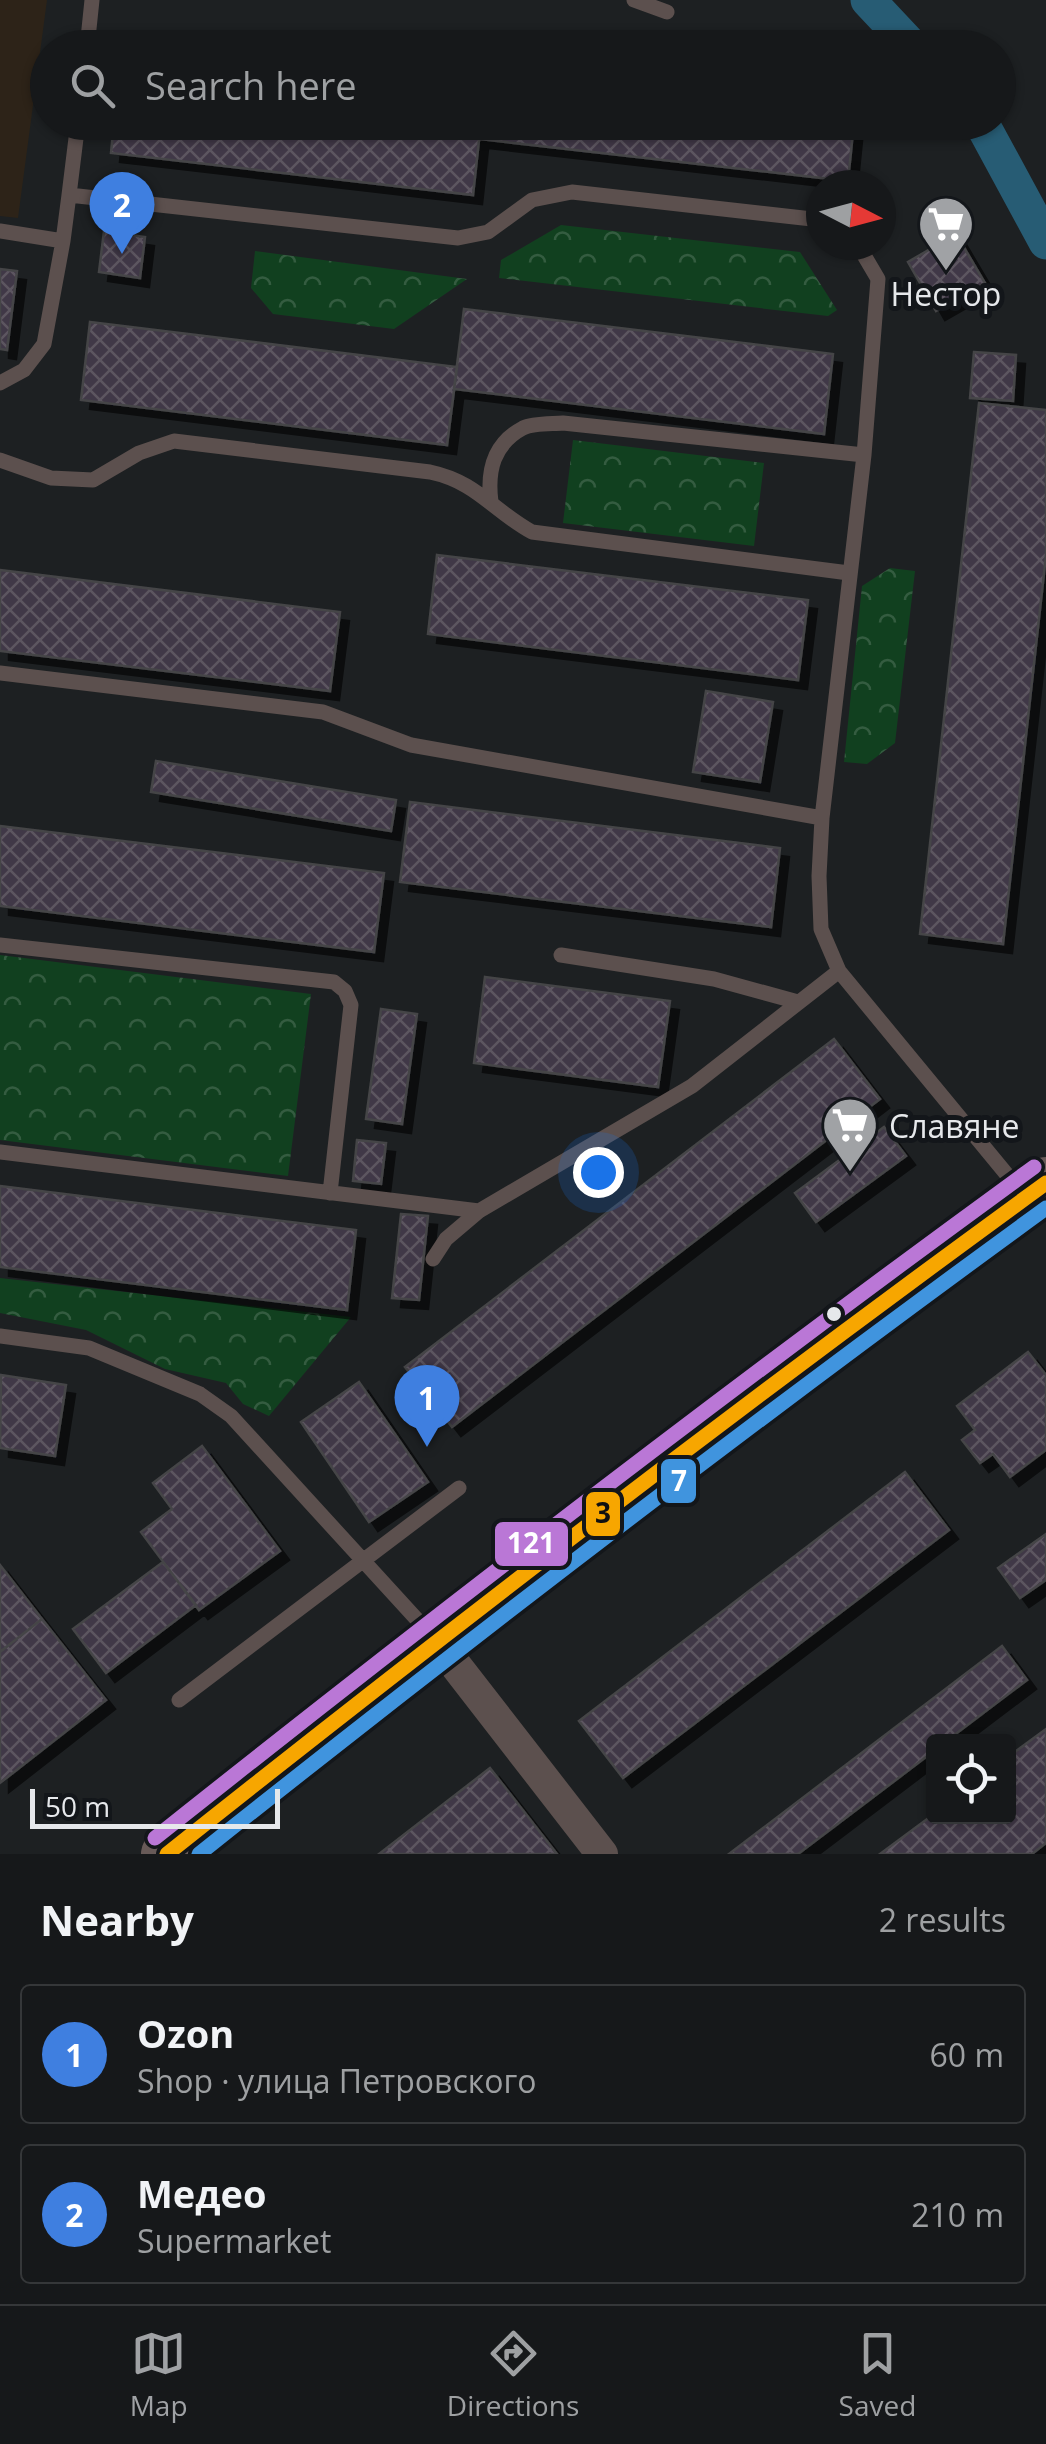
<!DOCTYPE html>
<html lang="en">
<head>
<meta charset="utf-8">
<style>
  :root { --surface:#16181a; --page:#232527; --text:#f1f3f6; --muted:#9ea0a2; --line:#353739; --accent:#a0a2a5 }
  body { margin:0; font-family:"Open Sans",sans-serif; background:var(--page); color:var(--text) }
  .controls { position:absolute; right:30px; bottom:30px; display:grid; overflow:hidden; border-radius:10px; box-shadow:0 2px 8px #0004 }
  .controls button { width:90px; height:90px; display:grid; place-items:center; padding:0; border:0; border-bottom:2px solid var(--line); background:var(--surface); color:var(--text); font:50px sans-serif }
  .compass { position:absolute; left:806px; top:170px; width:90px; height:90px; border-radius:50%; background:var(--surface); box-shadow:0 2px 8px #0004; rotate:96deg }
  .scale { position:absolute; left:30px; bottom:25px; width:250px; box-sizing:border-box; padding-left:10px; border:5px solid #e6e8eb; border-top:0; font-size:28px; line-height:35px; white-space:nowrap; color:#e6e8eb; -webkit-text-stroke:8px #13161a; paint-order:stroke }
  .you { position:absolute; left:598px; top:1172px; width:35px; height:35px; margin:-25px; border:8px solid #fff; border-radius:50%; background:#1a73e8; box-shadow:0 0 0 15px #1a73e833 }
  .badge { display:grid; place-items:center; width:65px; height:65px; border-radius:50%; background:var(--accent); color:#fff; font-size:32px; font-weight:700 }
  .pin { position:absolute; translate:-50% -82px; filter:drop-shadow(0 2px 5px #0008) }
  .pin::after { content:''; position:absolute; top:52px; width:35px; height:30px; background:inherit; clip-path:polygon(0 0,100% 0,50% 100%) }
  .list { margin:0; padding:0; list-style:none }
  h2 { display:flex; justify-content:space-between; align-items:center; height:130px; margin:0; padding:0 40px; font-size:42px }
  h2 small { font-size:32px; font-weight:400; color:var(--muted) }
  .list li { display:grid; grid-template-columns:65px 1fr auto; gap:30px; align-items:center; box-sizing:border-box; height:140px; margin:0 20px 20px; padding:0 20px; border:2px solid var(--line); border-radius:10px }
  .list b { display:block; font-size:38px; white-space:nowrap }
  .list p { margin:0; font-size:32px; white-space:nowrap; color:var(--muted) }
  .list em { font-size:32px; font-style:normal; color:var(--muted) }
  .icon { flex:none; width:55px; height:55px; fill:none; stroke:currentColor; stroke-width:2; stroke-linecap:round; stroke-linejoin:round }
  .map { position:relative; flex:none; width:1046px; height:1854px; overflow:hidden }
  .search { position:absolute; background:var(--surface); box-shadow:0 2px 8px #0004; left:30px; right:30px; top:30px; height:110px; display:flex; align-items:center; gap:25px; box-sizing:border-box; padding:0 35px; border-radius:55px; color:var(--muted); font-size:38px }
  .sheet { height:450px; background:var(--surface) }
  nav { display:flex; justify-content:space-around; align-items:center; box-sizing:border-box; height:140px; border-top:2px solid var(--line); background:var(--surface); font-size:28px; color:var(--muted) }
  nav a { display:grid; justify-items:center; gap:5px }
  nav .on { color:var(--accent) }
  .map>svg:first-child { display:block }
  .education { fill:#2d2318 }
  .forest { fill:url(#forest-crowns) }
  .lines { fill:none; stroke-linecap:round; stroke-linejoin:round }
  .canal { stroke:#275c74; stroke-width:35 }
  .building { fill:url(#building-cross-hatch); stroke:#454547; stroke-width:2.5; filter:url(#shadow) }
  .service { stroke:#5c504e; stroke-width:15 }
  .minor { stroke:#5c504e; stroke-width:32 }
  .primary { stroke:#685a58; stroke-width:52 }
  .bus-1-casing { stroke:#13161a; stroke-width:22 }
  .bus-2-casing { stroke:#13161a; stroke-width:22 }
  .bus-3-casing { stroke:#13161a; stroke-width:22 }
  .bus-1 { stroke:#f7a600; stroke-width:15 }
  .bus-2 { stroke:#4094de; stroke-width:15 }
  .bus-3 { stroke:#ba77d6; stroke-width:15 }
  .bus-dot { fill:#e6e8eb; stroke:#13161a; stroke-width:4 }
  .labels { text-anchor:middle; dominant-baseline:central; stroke-width:10; stroke-linejoin:round; paint-order:stroke }
  .poi-label { font-size:32px; fill:#e6e8eb; stroke:#13161a }
  .line-badge { stroke:#13161a; stroke-width:4 }
  .badge-label { font-size:28px; text-anchor:middle; font-weight:bold; fill:#fff }
  .pale-badge-label { font-size:28px; text-anchor:middle; font-weight:bold; fill:#111 }
</style>
</head>
<body>
<div class="map">
<svg width="1046" height="1854" viewBox="0 0 1046 1854">
  <defs>
    <pattern id="forest-crowns" width="20" height="18" patternUnits="userSpaceOnUse" patternTransform="scale(2.5)"><rect width="20" height="18" fill="#11401f"/><path d="M2 6a3 3 0 1 1 6 0M12 15a3 3 0 1 1 6 0" fill="none" stroke="#345c40"/></pattern>
    <pattern id="building-cross-hatch" width="8" height="8" patternUnits="userSpaceOnUse" patternTransform="scale(2.5)"><rect width="8" height="8" fill="#413946"/><path d="M0 0l8 8M0 8l8-8" fill="none" stroke="#5c5661"/></pattern>
    <filter id="shadow"><feDropShadow dx="9" dy="9" stdDeviation="0" flood-color="#0009"/></filter>
  </defs>
  <rect width="100%" height="100%" fill="#1d2022"/>
  <!-- education -->
  <path class="education" d="M 0,0 L 47,0 L 18,218 L 0,216 Z"/>
  <!-- forest -->
  <path class="forest" d="M 561,225 L 800,252 L 837,310 L 828,316 L 499,278 L 501,260 Z
    M 255,251 L 467,279 L 394,329 L 273,314 L 251,288 Z
    M 573,440 L 764,463 L 754,546 L 563,523 Z
    M 890,568 L 915,571 L 895,743 L 867,764 L 844,762 L 862,586 Z
    M 0,955 L 311,994 L 288,1176 L 0,1140 Z
    M 0,1278 L 351,1317 L 269,1416 L 243,1404 L 226,1383 L 165,1369 L 86,1330 L 0,1313 Z"/>
  <g class="lines">
    <!-- canal -->
    <path class="canal" d="M 868,0 L 913,48
      M 981,122 L 1046,242"/>
  </g>
  <!-- building -->
  <path class="building" d="M 114,122 L 481,122 L 473,195 L 111,153 Z
    M 481,122 L 854,122 L 848,181 L 479,139 Z
    M 104,231 L 145,237 L 140,278 L 99,272 Z
    M 956,234 L 985,283 L 936,311 L 908,262 Z
    M 0,269 L 17,271 L 7,350 L 0,349 Z
    M 464,309 L 833,354 L 824,434 L 454,389 Z
    M 90,322 L 457,367 L 447,445 L 81,400 Z
    M 974,352 L 1016,355 L 1013,401 L 970,398 Z
    M 979,403 L 1046,410 L 1046,555 L 1003,944 L 920,934 Z
    M 437,555 L 808,600 L 798,680 L 428,634 Z
    M 0,570 L 340,612 L 330,691 L 0,651 Z
    M 706,691 L 773,702 L 760,782 L 693,772 Z
    M 156,761 L 396,800 L 391,831 L 151,792 Z
    M 410,802 L 780,848 L 771,927 L 400,882 Z
    M 0,826 L 384,873 L 374,952 L 0,906 Z
    M 485,977 L 670,1001 L 658,1087 L 474,1063 Z
    M 381,1009 L 417,1014 L 402,1124 L 366,1119 Z
    M 834,1039 L 880,1099 L 452,1427 L 405,1367 Z
    M 884,1127 L 906,1156 L 816,1222 L 795,1193 Z
    M 357,1140 L 386,1143 L 381,1184 L 353,1181 Z
    M 0,1186 L 356,1230 L 347,1310 L 0,1267 Z
    M 401,1214 L 428,1216 L 419,1300 L 392,1298 Z
    M 1028,1352 L 1046,1375 L 1046,1450 L 1010,1477 L 993,1454 L 980,1463 L 962,1440 L 975,1430 L 957,1406 Z
    M 1,1375 L 66,1385 L 55,1456 L 0,1448 Z
    M 359,1382 L 428,1482 L 369,1522 L 301,1422 Z
    M 202,1446 L 280,1551 L 199,1610 L 141,1532 L 172,1509 L 153,1483 Z
    M 905,1472 L 949,1530 L 623,1778 L 579,1721 Z
    M 1046,1534 L 1046,1580 L 1020,1598 L 998,1568 Z
    M 163,1562 L 196,1605 L 106,1673 L 73,1629 Z
    M 0,1565 L 42,1619 L 0,1652 Z
    M 42,1619 L 106,1700 L 0,1783 L 0,1652 Z
    M 1002,1646 L 1027,1680 L 945,1742 L 934,1742 L 934,1751 L 798,1854 L 729,1854 Z
    M 1046,1729 L 1046,1843 L 1032,1854 L 880,1854 L 934,1814 L 934,1816 L 1008,1816 L 1008,1757 Z
    M 490,1768 L 557,1854 L 379,1854 Z"/>
  <g class="lines">
    <!-- service -->
    <path class="service" d="M 634,0 L 667,12
      M 87,48 L 92,0
      M 69,195 L 78,122
      M 0,231 L 63,241 L 69,195 L 458,238 L 488,232 L 532,200 L 572,192 L 821,220
      M 858,245 L 878,279 L 864,455 L 822,818 L 819,876 L 821,929 L 839,971 L 1022,1193
      M 0,383 L 24,370 L 44,344 L 63,241
      M 0,460 L 51,478 L 93,480 L 139,453 L 174,441 L 430,472 C 477,482 492,510 532,532 L 849,573
      M 491,502 C 487,471 493,444 523,428 C 533,423 551,424 563,423 L 864,455
      M 0,673 L 323,712 L 411,745 L 822,818
      M 0,945 L 334,982 L 345,991 L 351,1005 L 330,1193
      M 561,955 L 714,979 L 798,1002
      M 0,1152 L 479,1211
      M 433,1259 L 446,1239 L 479,1211 L 692,1086 L 839,971
      M 0,1336 L 89,1348 L 200,1394 L 231,1416 L 432,1636
      M 179,1700 L 459,1488"/>
    <!-- minor -->
    <path class="minor" d="M 436,1640 L 602,1854"/>
    <!-- primary -->
    <path class="primary" d="M 167,1854 L 436,1640 L 840,1333 L 1046,1183"/>
    <!-- bus-1 casing -->
    <g class="bus-1-casing">
      <path id="bus-1" d="M 167,1854 C 456,1624 748,1400 1046,1183"/>
    </g>
    <!-- bus-2 casing -->
    <g class="bus-2-casing">
      <path id="bus-2" d="M 199,1854 C 477,1633 759,1417 1046,1208"/>
    </g>
    <!-- bus-3 casing -->
    <g class="bus-3-casing">
      <path id="bus-3" d="M 155,1838 C 443,1609 736,1384 1034,1167"/>
    </g>
    <!-- bus-1 -->
    <use href="#bus-1" class="bus-1"/>
    <!-- bus-2 -->
    <use href="#bus-2" class="bus-2"/>
    <!-- bus-3 -->
    <use href="#bus-3" class="bus-3"/>
  </g>
  <!-- icons -->
  <defs>
    <g id="supermarket-pin" transform="scale(2.875)"><path d="M0 17L-7.5 6A9.5 9.5 0 1 1 7.5 6Z" fill="#a0a2a5" stroke="#13161a"/><path d="M-6-5.5h2.5l.6 2H6L4.5 2H-2.5L-4.4-4H-6ZM-1.5 3.2a1.3 1.3 0 1 0 .1 0ZM3 3.2a1.3 1.3 0 1 0 .1 0Z" fill="#fff"/></g>
  </defs>
  <g fill-rule="evenodd">
    <use href="#supermarket-pin" x="946" y="224"/>
    <use href="#supermarket-pin" x="850" y="1125"/>
  </g>
  <!-- markers -->
  <circle class="bus-dot" cx="834" cy="1314" r="9"/>
  <g class="labels">
    <!-- poi labels -->
    <g class="poi-label">
      <text x="946" y="293">Нестор</text>
      <text x="889" y="1125" text-anchor="start">Славяне</text>
    </g>
  </g>
  <g class="line-badge">
    <rect x="659" y="1457" width="39" height="48" rx="10" fill="#4094de"/>
    <rect x="584" y="1490" width="38" height="48" rx="10" fill="#f7a600"/>
    <rect x="493" y="1520" width="77" height="48" rx="10" fill="#ba77d6"/>
  </g>
  <g class="badge-label">
    <text x="679" y="1491">7</text>
    <text x="531" y="1553">121</text>
  </g>
  <g class="pale-badge-label">
    <text x="603" y="1523">3</text>
  </g>
</svg>
<div class="controls">
<button><svg class="icon" aria-label="locate" viewBox="0 0 24 24"><circle cx="12" cy="12" r="6"/><path d="M12 2v4M12 18v4M2 12h4M18 12h4"/></svg></button>
</div>
<svg class="compass" viewBox="-18 -18 36 36"><path d="M0-13l5 13h-10z" fill="#e53935"/><path d="M0 13l5-13h-10z" fill="#9ea0a2"/></svg>
<div class="scale">50 m</div>
<div class="you"></div>
<div class="pin badge" style="left:427px;top:1447px;background:#3f7fe0">1</div>
<div class="pin badge" style="left:122px;top:254px;background:#3f7fe0">2</div>
<div class="search"><svg class="icon" aria-label="search" viewBox="0 0 24 24"><circle cx="10" cy="10" r="6"/><path d="M15 15l6 6"/></svg>Search here</div>
</div>
<section class="sheet">
<h2>Nearby<small>2 results</small></h2>
<ul class="list">
<li><span class="badge" style="background:#3f7fe0">1</span><div><b>Ozon</b><p>Shop · улица Петровского</p></div><em>60 m</em></li>
<li><span class="badge" style="background:#3f7fe0">2</span><div><b>Медео</b><p>Supermarket</p></div><em>210 m</em></li>
</ul>
</section>
<nav>
<a class="on"><svg class="icon" aria-label="map" viewBox="0 0 24 24"><path d="M3 6l6-2 6 2 6-2v14l-6 2-6-2-6 2zM9 4v14M15 6v14"/></svg>Map</a>
<a><svg class="icon" aria-label="directions" viewBox="0 0 24 24"><path d="M12 3l9 9-9 9-9-9zM9 14v-3h6M13 9l2 2-2 2"/></svg>Directions</a>
<a><svg class="icon" aria-label="saved" viewBox="0 0 24 24"><path d="M7 4h10v16l-5-4-5 4z"/></svg>Saved</a>
</nav>
</body>
</html>
